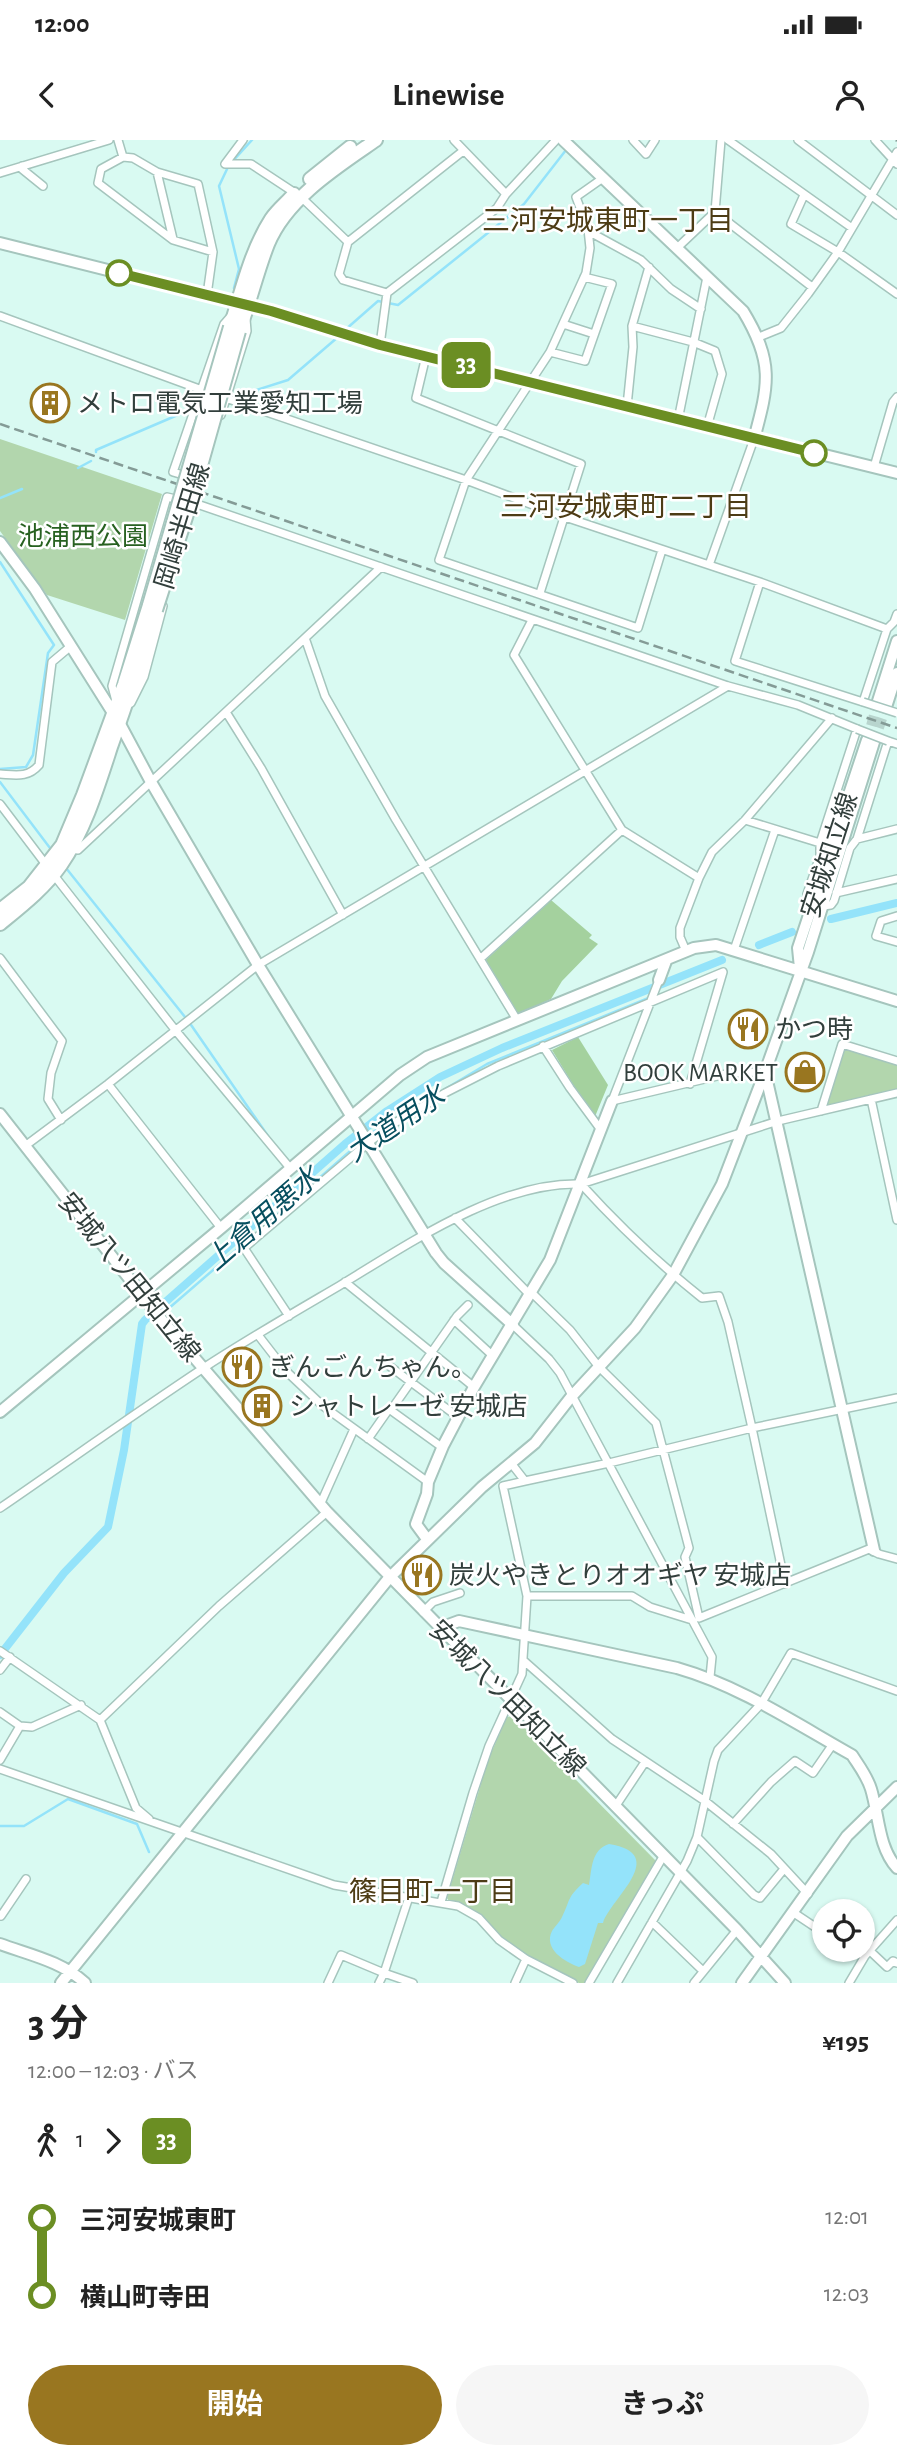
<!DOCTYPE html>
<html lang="ja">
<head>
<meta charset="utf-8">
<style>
	body { margin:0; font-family:"Alegreya Sans","Noto Sans JP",sans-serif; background:#f6f6f6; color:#222; height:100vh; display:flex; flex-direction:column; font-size:26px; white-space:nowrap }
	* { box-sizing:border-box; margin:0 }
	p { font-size:23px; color:#767676 }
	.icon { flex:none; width:38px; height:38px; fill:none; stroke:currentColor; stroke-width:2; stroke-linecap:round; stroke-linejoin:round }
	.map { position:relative; height:1843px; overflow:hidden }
	.side { display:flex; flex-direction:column; background:#fff; flex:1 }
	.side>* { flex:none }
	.badge { padding:0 14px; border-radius:10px; font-size:24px; line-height:46px }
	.tools { position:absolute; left:812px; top:1759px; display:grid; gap:14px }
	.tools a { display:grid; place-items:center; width:63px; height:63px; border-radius:50%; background:#fff; box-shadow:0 2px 5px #0004; font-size:35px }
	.map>.badge { position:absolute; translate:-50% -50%; box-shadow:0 0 0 4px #fff }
	.legs { display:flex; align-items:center; gap:10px; height:77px; padding:0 28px; font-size:23px }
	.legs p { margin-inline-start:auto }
	.overview { display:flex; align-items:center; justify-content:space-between; height:119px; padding:0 28px }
	h1 { font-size:38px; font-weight:700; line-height:52px }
	.button { display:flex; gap:14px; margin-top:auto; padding:14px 28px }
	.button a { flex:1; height:80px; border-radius:42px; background:#997620; color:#fff; font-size:28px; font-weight:700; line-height:80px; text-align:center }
	.button a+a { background:#f6f6f6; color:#222 }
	ul { padding:0 28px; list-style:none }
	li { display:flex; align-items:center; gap:24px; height:77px; font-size:26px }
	li i { display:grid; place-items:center; width:10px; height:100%; margin:0 9px; background:currentColor }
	li i::after { content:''; width:18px; height:18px; margin:-9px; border:5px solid; border-radius:50%; background:#fff }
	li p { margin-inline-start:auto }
	li:first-child i { background:linear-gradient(#0000 50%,currentColor 0) }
	li:last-child i { background:linear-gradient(currentColor 50%,#0000 0) }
	.status { display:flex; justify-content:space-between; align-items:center; height:49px; padding:0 35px; background:#fff; direction:ltr }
	.status svg { height:19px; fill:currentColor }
	header { display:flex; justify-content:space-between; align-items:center; height:91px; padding:0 28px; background:#fff; font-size:32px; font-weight:700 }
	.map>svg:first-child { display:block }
	.green { fill:#b2d6ad }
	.forest { fill:#a4d19e }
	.water { fill:#94e3fa }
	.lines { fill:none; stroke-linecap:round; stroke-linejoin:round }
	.stream { stroke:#94e3fa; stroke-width:2.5 }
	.canal { stroke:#94e3fa; stroke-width:8 }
	.secondary-tunnel { stroke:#b8d5ce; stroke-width:10; stroke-dasharray:10 5; stroke-linecap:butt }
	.street-casing { stroke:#a5c5bd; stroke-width:10 }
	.secondary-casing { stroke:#a5c5bd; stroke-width:14 }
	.primary-casing { stroke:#a5c5bd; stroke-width:16 }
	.street { stroke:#fff; stroke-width:7 }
	.secondary { stroke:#fff; stroke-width:10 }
	.primary { stroke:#fff; stroke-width:12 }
	.rail { stroke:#849b96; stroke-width:2.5; stroke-dasharray:10 5; stroke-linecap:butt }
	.street-bridge-casing { stroke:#a5c5bd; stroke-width:10; stroke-linecap:butt }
	.primary-bridge-casing { stroke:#a5c5bd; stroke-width:16; stroke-linecap:butt }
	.street-bridge { stroke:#fff; stroke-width:7 }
	.primary-bridge { stroke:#fff; stroke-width:12 }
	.line-1-casing { stroke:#fff; stroke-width:16 }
	.line-1 { stroke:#6b8e23; stroke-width:10 }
	.stop-1-dot { fill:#fff; stroke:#6b8e23; stroke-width:3.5 }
	.labels { text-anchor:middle; stroke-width:5; stroke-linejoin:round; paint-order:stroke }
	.poi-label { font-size:26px; fill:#323f3c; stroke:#fff; text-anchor:start }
	.street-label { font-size:26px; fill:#323f3c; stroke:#fff }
	.park-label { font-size:26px; fill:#276120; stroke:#fff }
	.neighbourhood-label { font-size:28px; fill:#4d3c15; stroke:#fff }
	.water-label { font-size:28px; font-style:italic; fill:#074f5f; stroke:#fff }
</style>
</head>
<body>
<div class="status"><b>12:00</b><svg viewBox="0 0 49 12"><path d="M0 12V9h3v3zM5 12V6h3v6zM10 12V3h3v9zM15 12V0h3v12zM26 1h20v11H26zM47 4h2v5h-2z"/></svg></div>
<header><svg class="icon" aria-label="back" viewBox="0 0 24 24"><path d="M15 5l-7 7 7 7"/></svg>Linewise<svg class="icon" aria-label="person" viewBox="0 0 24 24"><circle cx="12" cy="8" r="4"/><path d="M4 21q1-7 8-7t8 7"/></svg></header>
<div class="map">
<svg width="897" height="1843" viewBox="0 0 897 1843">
	<rect width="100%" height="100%" fill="#d9faf2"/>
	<path class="green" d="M0,299L162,354L125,480L47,455L0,391Z
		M847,908L897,924V951L827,967L825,964L842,910Z
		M513,1576L655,1720L656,1723L587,1843H579C561,1834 542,1826 525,1815C497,1798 483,1771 449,1761L447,1758L488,1620L507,1577Z"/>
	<path class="forest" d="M551,760L592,795L589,798L598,804L562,841L551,859L518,874L486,820Z
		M578,897L608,945L594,979L552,910Z"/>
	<path class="water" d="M609,1704C671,1714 610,1759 603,1783H598L585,1824L579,1827C565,1822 543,1809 552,1791C555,1786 560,1782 562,1777C571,1759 566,1759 583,1743L589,1745C592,1728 591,1710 609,1704Z"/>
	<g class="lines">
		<path class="stream" d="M232,22L252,0
			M228,27L219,46L239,129L234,148
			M345,190L378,161L398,165L524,64L566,10
			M231,258L288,240L338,197
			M96,312V310L194,268
			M78,328L91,321
			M0,358L22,349
			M0,422L54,505L48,513L33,615L26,627L0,629
			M0,642L53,712
			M66,728L189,882L268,996
			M368,995L487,924L651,857
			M247,1101L364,999
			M168,1169L242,1105
			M0,1686H24L68,1659L137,1684L149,1712"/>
		<path class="canal" d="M831,779L897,763
			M759,805L792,792
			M0,1515L64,1433L108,1387L124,1310L142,1184L145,1180L345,1004L387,971L440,937L502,908L722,820"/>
		<path class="secondary-tunnel" d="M867,600L878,561
			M874,602L887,564"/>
		<defs>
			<path id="street" d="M118,0L123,17
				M243,0L225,24H251L295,53
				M454,0L506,54
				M633,0L646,14L655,0
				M728,0L852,88
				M798,0L897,75
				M875,0L897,24
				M22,26V29L43,46
				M157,32L173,99
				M0,33L109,0
				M603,38L576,57L588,89L590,108L586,133L550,212L466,340L439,420L638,488L662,410
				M804,55L791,84L838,112L897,154
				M302,58L348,102
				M715,72L812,147
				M588,91L641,120L671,149L701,169
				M677,108L715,72L721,0
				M387,153L343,140L339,134L348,102L463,11
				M207,155L213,112L198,44L157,32L133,18L123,17L101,29L98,43L173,100L213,112
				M0,176L202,250L466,340L565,377L760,442L887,489
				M563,184L594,194
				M632,186L693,202L715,211L722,234L707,287
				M759,197L781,188L808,154L838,112L897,12
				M380,205L387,153L497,68L506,54L556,0
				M550,212L585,221L612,144L584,137
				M426,216L416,258L581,324L540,453
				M627,266L633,207L632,186L649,127
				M221,275L247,191L246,179
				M678,280L707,137
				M874,327L893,262L897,257
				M190,337L173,332L224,184L231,176
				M194,363L728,546L798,565L857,589L820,703V716L807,754L812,764
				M709,425L754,299
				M760,442L735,521L863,562L887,489L894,482L897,474
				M532,480L514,515L622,690L699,738
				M305,498L325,556L396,680L517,880
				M116,561L112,546L167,357L180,360
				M131,563L144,537L163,466
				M226,572L261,628L343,775
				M0,634C16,635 28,638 39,625L52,522L71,506
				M0,664L47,726
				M745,680L820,703
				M857,699L897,689
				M70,709L78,710L381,427
				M53,734L176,891L290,1028
				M836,753L897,739
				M823,766L831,765L834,761L850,708L857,699L888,601L897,604
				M897,776L881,781L876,796L897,802
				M734,810L775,690
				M686,811L680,797V788L699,738L712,712L745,680L832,578
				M0,818L62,901L51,933L48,959L61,980
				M480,819L622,690
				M543,906L570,948L601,990
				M108,944L221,1088
				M871,959L897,1080
				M612,961L730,933L765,932
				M612,961L659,840
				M821,971L842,904L897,921
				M25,1006L108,944L258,825L728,546
				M581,1044C619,1086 658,1123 702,1158L719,1156L728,1182L752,1288L785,1444
				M455,1078L530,1155
				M345,1142L474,1247
				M532,1153L570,1190L599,1227L656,1283L689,1408L685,1417L699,1478L869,1409L879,1414L897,1419
				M289,1176L244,1108L368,1003L393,984L445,953L498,926L723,832L690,944
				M454,1180L493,1216
				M513,1185L549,1219L560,1233L712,1517L710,1537
				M258,1195L286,1231L323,1266L428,1342
				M388,1225L458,1277
				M391,1270L457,1176L468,1165
				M368,1299L389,1269L443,1308
				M511,1323L525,1341L609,1323L752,1288L897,1258
				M320,1365L354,1289
				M0,1368C67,1322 134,1274 202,1229C246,1200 293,1173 339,1146C407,1105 499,1041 581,1044L778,981L897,953
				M527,1456H632L650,1467L692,1480
				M423,1472L433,1462L460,1453
				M0,1511L100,1580L136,1668L149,1679
				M523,1520L612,1599L705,1661L771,1714L808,1754
				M0,1530L10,1517
				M0,1572L20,1586
				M100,1580L219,1466L327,1372
				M0,1620L20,1586L32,1587L81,1565
				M0,1629L334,1745L458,1766L479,1778L499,1800L526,1819L573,1843
				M615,1667L645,1622
				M733,1684L771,1642L795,1621L813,1633L833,1604
				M697,1697L754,1755L760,1758L784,1729
				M441,1762L473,1653L489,1606L522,1534L527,1456L503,1346L525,1341
				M794,1773L824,1793
				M1,1776L26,1739
				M652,1782L703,1831
				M854,1810L865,1816
				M869,1810L887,1827L893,1821L897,1823
				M328,1843L341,1815L384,1833L409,1757
				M379,1843L384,1833L413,1843
				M515,1843L526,1819
				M589,1843L664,1715
				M617,1843L687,1721L697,1697L714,1621L718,1610L761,1564L791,1513L897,1551
				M694,1843L737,1790
				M849,1843L865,1816L897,1780"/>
			<path id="secondary" d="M563,0L743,171C774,222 769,244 754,299
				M0,103L271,171L380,205L897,333
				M0,402L35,449L120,584L151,642L258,825L436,1113L444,1123L513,1185
				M878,561L897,501
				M887,564L897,533
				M800,828L798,808L867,600
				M659,840L666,821
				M765,932L874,1410
				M0,974L161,1179L327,1372L737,1790L785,1843
				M0,1272L221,1088L400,935L427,917L694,808L716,805L897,861
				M427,1399L416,1384L427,1354L428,1342L443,1306L474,1247L550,1120L612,961
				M440,1488L459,1481L677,1528C740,1546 795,1583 852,1615C859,1626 867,1636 871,1649C879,1675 878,1707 897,1728
				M0,1804C30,1815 61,1821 85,1843
				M61,1843L389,1438L482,1347L535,1303L571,1257L635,1188L673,1135L722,1044L765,932L808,812L874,602
				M742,1843L847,1696L897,1647"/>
			<path id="primary" d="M310,39L350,7
				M230,187C242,150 250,112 271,79C277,70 287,62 294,54
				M239,191C250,163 257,132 268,104C287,58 337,27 376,0
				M0,770L29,747L62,705L83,655L124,544L149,465
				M0,784C22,766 45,748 61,725C85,690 98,647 111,607C127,561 143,516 156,470"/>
		</defs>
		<use href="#street" class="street-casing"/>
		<use href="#secondary" class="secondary-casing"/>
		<use href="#primary" class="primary-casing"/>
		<use href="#street" class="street"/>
		<use href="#secondary" class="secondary"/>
		<use href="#primary" class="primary"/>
		<path class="rail" d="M896,0L897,1
			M0,284L897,588"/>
		<defs>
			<path id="street-bridge" d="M863,562L897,573
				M857,589L888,601"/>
			<path id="primary-bridge" d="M149,465L230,187
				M156,470L189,368L239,191"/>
		</defs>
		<use href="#street-bridge" class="street-bridge-casing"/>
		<use href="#primary-bridge" class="primary-bridge-casing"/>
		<use href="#street-bridge" class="street-bridge"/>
		<use href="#primary-bridge" class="primary-bridge"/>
	</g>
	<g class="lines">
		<defs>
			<path id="line-1" d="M119,133L271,171L380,205L814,313"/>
		</defs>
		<use href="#line-1" class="line-1-casing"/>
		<use href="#line-1" class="line-1"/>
	</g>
	<defs>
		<symbol id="building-ring" viewBox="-11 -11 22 22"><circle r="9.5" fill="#fff" stroke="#997620" stroke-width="1.5"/><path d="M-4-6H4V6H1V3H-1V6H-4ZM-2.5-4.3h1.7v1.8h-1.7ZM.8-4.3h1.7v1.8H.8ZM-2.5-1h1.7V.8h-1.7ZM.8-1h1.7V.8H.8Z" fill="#997620"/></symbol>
		<symbol id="restaurant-ring" viewBox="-11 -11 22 22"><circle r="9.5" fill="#fff" stroke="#997620" stroke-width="1.5"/><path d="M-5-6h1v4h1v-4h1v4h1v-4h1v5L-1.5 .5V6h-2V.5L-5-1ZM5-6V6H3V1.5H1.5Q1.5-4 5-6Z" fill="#997620"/></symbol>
		<symbol id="shop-ring" viewBox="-11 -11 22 22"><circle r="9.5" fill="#fff" stroke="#997620" stroke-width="1.5"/><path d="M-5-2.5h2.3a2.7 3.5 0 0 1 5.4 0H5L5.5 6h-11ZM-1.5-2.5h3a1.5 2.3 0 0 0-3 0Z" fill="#997620"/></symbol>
	</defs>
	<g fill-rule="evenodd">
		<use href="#building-ring" x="28" y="241" width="44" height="44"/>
		<use href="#restaurant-ring" x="726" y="867" width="44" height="44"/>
		<use href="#shop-ring" x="783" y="910" width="44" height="44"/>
		<use href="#restaurant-ring" x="220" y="1205" width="44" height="44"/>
		<use href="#building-ring" x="240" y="1244" width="44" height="44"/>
		<use href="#restaurant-ring" x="400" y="1413" width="44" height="44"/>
	</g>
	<g class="stop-1-dot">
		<circle cx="119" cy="133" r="12"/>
		<circle cx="814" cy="313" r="12"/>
	</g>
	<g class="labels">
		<g class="poi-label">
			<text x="77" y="272">メトロ電気工業愛知工場</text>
			<text x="775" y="898">かつ時</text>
			<text x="778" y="941" text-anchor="end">BOOK MARKET</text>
			<text x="269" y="1236">ぎんごんちゃん。</text>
			<text x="289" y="1275">シャトレーゼ 安城店</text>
			<text x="449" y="1444">炭火やきとりオオギヤ 安城店</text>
		</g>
		<g class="street-label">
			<text transform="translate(182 386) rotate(-73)" y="9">岡崎半田線</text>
			<text transform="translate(829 715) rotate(-72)" y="9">安城知立線</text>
			<text transform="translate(130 1137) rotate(51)" y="9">安城八ツ田知立線</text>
			<text transform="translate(508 1558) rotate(45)" y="9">安城八ツ田知立線</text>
		</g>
		<g class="park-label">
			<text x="83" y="405">池浦西公園</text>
		</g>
		<g class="neighbourhood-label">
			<text x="608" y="90">三河安城東町一丁目</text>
			<text x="626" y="376">三河安城東町二丁目</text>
			<text x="433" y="1761">篠目町一丁目</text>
		</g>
		<g class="water-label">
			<text transform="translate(395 983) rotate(-34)" y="10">大道用水</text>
			<text transform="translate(262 1078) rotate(-41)" y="10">上倉用悪水</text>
		</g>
	</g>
</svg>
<div class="tools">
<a><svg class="icon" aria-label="locate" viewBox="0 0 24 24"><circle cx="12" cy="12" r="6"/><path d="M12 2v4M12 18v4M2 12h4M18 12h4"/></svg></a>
</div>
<b class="badge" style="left:466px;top:225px;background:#6b8e23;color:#fff">33</b>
</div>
<section class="side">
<div class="overview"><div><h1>3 分</h1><p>12:00 – 12:03 · バス</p></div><b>¥195</b></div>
<div class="legs"><svg class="icon" aria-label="walk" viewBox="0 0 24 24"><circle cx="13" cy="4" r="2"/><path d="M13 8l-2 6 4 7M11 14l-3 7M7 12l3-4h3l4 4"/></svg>1<svg class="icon" aria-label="forward" viewBox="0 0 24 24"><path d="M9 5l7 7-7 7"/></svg><b class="badge" style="background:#6b8e23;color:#fff">33</b></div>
<ul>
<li><i style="color:#6b8e23"></i><b>三河安城東町</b><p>12:01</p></li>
<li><i style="color:#6b8e23"></i><b>横山町寺田</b><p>12:03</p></li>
</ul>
<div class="button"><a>開始</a><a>きっぷ</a></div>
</section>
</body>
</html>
